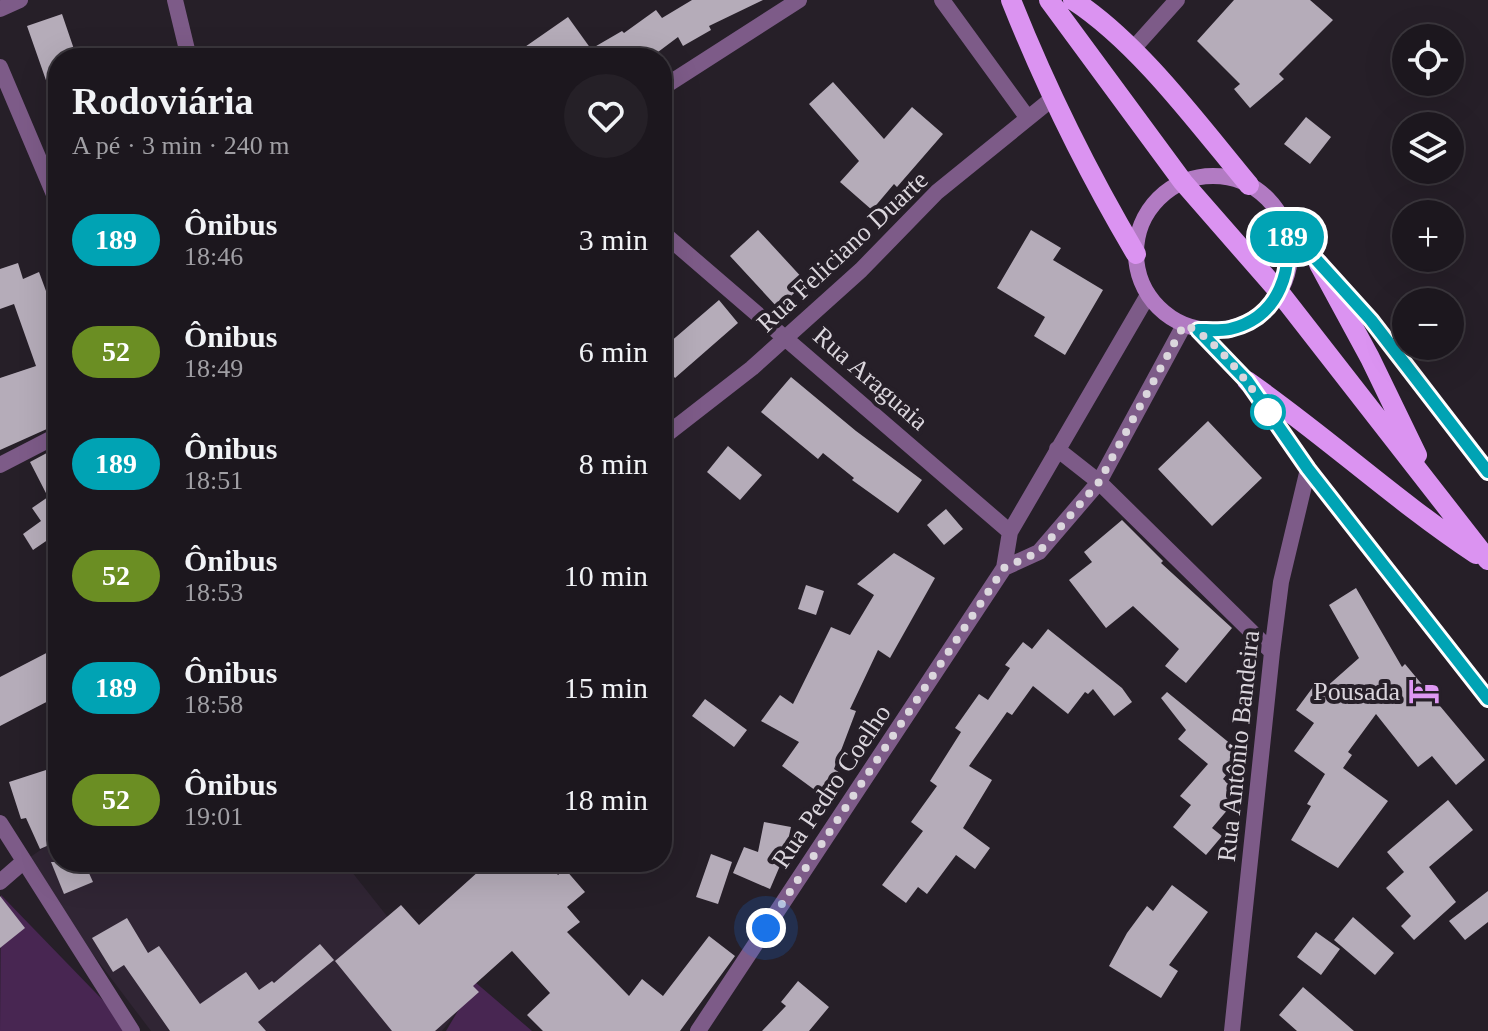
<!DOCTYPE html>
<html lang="pt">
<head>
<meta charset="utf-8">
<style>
	body { margin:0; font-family:Georgia,serif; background:#252027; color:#f1f3f6; height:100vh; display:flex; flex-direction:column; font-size:30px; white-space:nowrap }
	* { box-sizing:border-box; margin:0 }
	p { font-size:26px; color:#a09fa4 }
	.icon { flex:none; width:44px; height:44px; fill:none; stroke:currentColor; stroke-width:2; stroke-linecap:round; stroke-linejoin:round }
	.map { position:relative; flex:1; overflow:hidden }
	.panel { position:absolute; left:48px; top:48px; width:624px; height:824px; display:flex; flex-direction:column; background:#1c171e; border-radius:32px; box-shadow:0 8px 32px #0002,0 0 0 2px #3a363c }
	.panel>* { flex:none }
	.badge { padding:0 16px; border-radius:26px; font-size:28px; line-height:52px }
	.tools { position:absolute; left:1392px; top:24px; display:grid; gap:16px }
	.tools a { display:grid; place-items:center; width:72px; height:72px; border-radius:50%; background:#1c171e; box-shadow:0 8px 32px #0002,0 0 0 2px #3a363c; font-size:40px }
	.you { position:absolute; width:40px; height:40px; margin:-20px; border:6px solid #fff; border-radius:50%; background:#1a73e8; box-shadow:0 0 0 12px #1a73e833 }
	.map>.badge { position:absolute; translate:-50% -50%; box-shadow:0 0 0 4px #fff }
	.round { display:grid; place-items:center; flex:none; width:84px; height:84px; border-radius:42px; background:#252027 }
	.head { display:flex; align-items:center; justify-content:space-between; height:136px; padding:0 24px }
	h1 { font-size:38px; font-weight:800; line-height:60px }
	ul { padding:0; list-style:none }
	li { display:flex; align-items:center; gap:24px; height:112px; padding:0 24px }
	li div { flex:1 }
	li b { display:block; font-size:30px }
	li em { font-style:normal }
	li .badge { min-width:88px; font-weight:700; text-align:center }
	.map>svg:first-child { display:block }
	.built { fill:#302534 }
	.green { fill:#482652 }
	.building { fill:#b5acb9 }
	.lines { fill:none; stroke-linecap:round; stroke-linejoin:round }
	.minor { stroke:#7d5b88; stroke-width:16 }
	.secondary { stroke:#b27bc3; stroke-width:16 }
	.primary { stroke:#db93f1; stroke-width:20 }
	.line-casing { stroke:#fff; stroke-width:18 }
	.line { stroke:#00a3b4; stroke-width:12 }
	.walk { stroke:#dbd6dd; stroke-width:8; stroke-dasharray:0 14.4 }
	.stop-dot { fill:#fff; stroke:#00a3b4; stroke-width:4 }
	.labels { text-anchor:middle; stroke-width:8; stroke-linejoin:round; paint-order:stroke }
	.street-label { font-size:26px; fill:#dbd6dd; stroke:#261f28 }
	.poi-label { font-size:26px; fill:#dbd6dd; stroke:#261f28; text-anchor:end }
</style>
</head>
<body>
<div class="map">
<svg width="1488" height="1031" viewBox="0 0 1488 1031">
	<rect width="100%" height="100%" fill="#261f28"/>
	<path class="built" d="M58,838V862H344L460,1008L442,1031H151L23,862Z"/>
	<path class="green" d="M1,895L125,1023L132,1031H0Z
		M475,982L532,1031H446Z"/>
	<path class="building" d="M692,0H763L709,26L711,30L683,46L678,37L650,58H509L568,17L591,49L622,31L624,33L656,10L662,18Z
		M1234,0H1310L1333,20L1279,74L1284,79L1250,108L1234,89L1240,84L1197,41Z
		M62,14L77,58H58V106H55L27,26Z
		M833,82L884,139L912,107L943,134L897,187L894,184L872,210L840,182L859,161L809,104Z
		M1306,117L1331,137L1310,164L1284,144Z
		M758,230L806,282L778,308L730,256Z
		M1031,230L1061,248L1053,260L1103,290L1065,355L1034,336L1045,317L997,288Z
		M18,263L23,279L39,272L46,291L58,286V424L0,450V378L36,366L14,304L0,309V269Z
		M719,300L738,323L675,378L662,363V349Z
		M791,377L856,431L922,480L898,513L852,480L854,478L823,453L818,459L761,412Z
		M1208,421L1262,478L1212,526L1158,469Z
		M728,446L762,475L740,500L707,472Z
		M58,447V546L52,537L33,550L23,534L41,521L32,508L48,497L30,462Z
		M946,509L963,529L944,545L927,525Z
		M1122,520L1163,561L1161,563L1232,628L1186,683L1165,666L1179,649L1133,606L1106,628L1069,580L1092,562L1084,552Z
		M894,553L935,578L890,658L878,650L850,709L856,711L834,769L840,773L823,796L782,766L799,742L761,721L780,695L793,704L831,627L850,635L874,595L857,584Z
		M806,585L824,591L816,615L798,609Z
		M1356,588L1402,667L1405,664L1485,760L1456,785L1432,756L1418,767L1376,714L1348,752L1352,755L1343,768L1388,801L1338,868L1291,840L1311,806L1307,804L1325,774L1294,751L1314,723L1296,710L1316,683L1324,689L1359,658L1329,605Z
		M1048,629L1122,688L1132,702L1114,716L1093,689L1088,694L1085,692L1068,714L1033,686L1012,715L1007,712L969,766L992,780L963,828L990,848L975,869L956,855L927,894L918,887L906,903L882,885L923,831L911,822L937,786L930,781L961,732L955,728L979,694L988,700L1010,668L1005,665L1023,642L1032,649Z
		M58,647V696L0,726V677Z
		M1167,692L1243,754L1223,779L1241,794L1212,828L1222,836L1206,855L1173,827L1191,805L1180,796L1208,764L1178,739L1186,730L1161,698Z
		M705,699L747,730L734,747L692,716Z
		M46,770L58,806V841L40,849L26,818L21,819L9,782Z
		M1448,800L1473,830L1429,867L1456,902L1414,940L1401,926L1411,916L1386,888L1404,872L1387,852Z
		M764,822L791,827L785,854L770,889L733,873L744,847L758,852Z
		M711,854L732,862L718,904L696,897Z
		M51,862H84L93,882L64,894Z
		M489,862H547L558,875L565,869L585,892L567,907L580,922L567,932L629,996L642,979L663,996L709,936L735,956L680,1031H543L527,1015L550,993L512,951L473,986L479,992L435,1031H392L335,961L401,905L419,925Z
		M1172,885L1208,912L1169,965L1178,971L1161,998L1109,966L1127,933L1147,906L1153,911Z
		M1488,891V922L1465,940L1449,921Z
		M0,896L25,928L0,948Z
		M1353,917L1394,953L1375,975L1334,940Z
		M127,918L148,953L159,946L200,1004L246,972L259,990L272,981L274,983L320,944L334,960L258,1022L266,1031H170L124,965L113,972L92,938Z
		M1316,932L1340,949L1321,975L1297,957Z
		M798,981L829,1007L809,1031H762L786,1006L781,1002Z
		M1303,987L1354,1031H1297L1279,1015Z"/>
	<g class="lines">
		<path class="minor" d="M175,0L189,58
			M942,0L1027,117
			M0,9L20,0
			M1132,50L1177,0
			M0,67L58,204
			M662,88L799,0
			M662,232L1010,532
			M662,438L752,368L861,270L937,192L1053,98
			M1057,449L1099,482L1272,652
			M0,465L58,435
			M1004,568L1039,552L1099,482L1184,325
			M0,823L132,1031
			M0,882L23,862
			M698,1031L1004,568L1010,532L1148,295
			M1232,1031L1272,652L1281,582L1308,469"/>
		<path class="secondary" d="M1136 253a77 77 0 1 1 154 0a77 77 0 1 1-154 0Z
			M1286,226L1371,320L1488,472
			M1198,330L1247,381L1308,469L1488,699"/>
		<path class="primary" d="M1011,0C1046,88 1088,173 1136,254
			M1049,0L1183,182L1280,293L1488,560
			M1073,0C1139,43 1199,125 1249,185
			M1319,264L1370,358L1417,455
			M1247,381C1326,436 1396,501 1476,554"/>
	</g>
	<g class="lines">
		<defs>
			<path id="line" d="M1488,472L1371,320L1284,224C1295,268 1280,317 1230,329C1221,331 1208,330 1198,330L1247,381L1308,469L1488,699"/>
		</defs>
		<use href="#line" class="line-casing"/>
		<use href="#line" class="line"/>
		<path class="walk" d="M766,928L1004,568L1039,552L1099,482L1184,325C1215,335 1254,391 1273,418L1268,412"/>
	</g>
	<defs>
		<symbol id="hotel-bare" viewBox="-9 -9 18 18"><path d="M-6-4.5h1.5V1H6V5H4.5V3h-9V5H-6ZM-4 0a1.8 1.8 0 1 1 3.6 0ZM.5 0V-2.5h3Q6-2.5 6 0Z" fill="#de98f3" stroke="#261f28" stroke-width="2.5" paint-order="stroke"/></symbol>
	</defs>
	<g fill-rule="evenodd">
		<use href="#hotel-bare" x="1402" y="669" width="44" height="44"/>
	</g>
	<circle class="stop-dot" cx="1268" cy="412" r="16"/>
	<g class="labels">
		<g class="street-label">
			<text transform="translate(842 251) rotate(-43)" y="9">Rua Feliciano Duarte</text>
			<text transform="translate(871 378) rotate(41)" y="9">Rua Araguaia</text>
			<text transform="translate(1238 746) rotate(-84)" y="9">Rua Antônio Bandeira</text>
			<text transform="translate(831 786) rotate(-56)" y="9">Rua Pedro Coelho</text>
		</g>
		<g class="poi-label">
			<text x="1400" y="700">Pousada</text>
		</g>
	</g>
</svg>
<div class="tools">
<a><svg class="icon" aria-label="locate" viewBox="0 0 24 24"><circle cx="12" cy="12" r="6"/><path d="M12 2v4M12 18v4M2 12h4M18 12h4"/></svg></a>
<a><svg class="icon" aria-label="layers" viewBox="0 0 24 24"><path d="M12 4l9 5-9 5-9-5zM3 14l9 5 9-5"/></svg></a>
<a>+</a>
<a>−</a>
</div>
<div class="you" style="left:766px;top:928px"></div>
<b class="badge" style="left:1287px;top:237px;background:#00a3b4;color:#fff">189</b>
<section class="panel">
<div class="head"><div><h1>Rodoviária</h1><p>A pé · 3 min · 240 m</p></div><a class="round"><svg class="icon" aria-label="heart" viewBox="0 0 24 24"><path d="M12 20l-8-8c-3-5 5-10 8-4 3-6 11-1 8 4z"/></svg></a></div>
<ul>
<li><span class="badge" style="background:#00a3b4;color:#fff">189</span><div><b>Ônibus</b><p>18:46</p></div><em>3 min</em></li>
<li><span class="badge" style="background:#6b8e23;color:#fff">52</span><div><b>Ônibus</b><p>18:49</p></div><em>6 min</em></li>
<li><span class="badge" style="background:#00a3b4;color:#fff">189</span><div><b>Ônibus</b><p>18:51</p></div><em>8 min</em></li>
<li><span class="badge" style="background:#6b8e23;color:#fff">52</span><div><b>Ônibus</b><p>18:53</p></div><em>10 min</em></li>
<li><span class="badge" style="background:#00a3b4;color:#fff">189</span><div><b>Ônibus</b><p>18:58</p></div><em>15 min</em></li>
<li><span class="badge" style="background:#6b8e23;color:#fff">52</span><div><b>Ônibus</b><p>19:01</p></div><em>18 min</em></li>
</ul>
</section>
</div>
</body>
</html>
